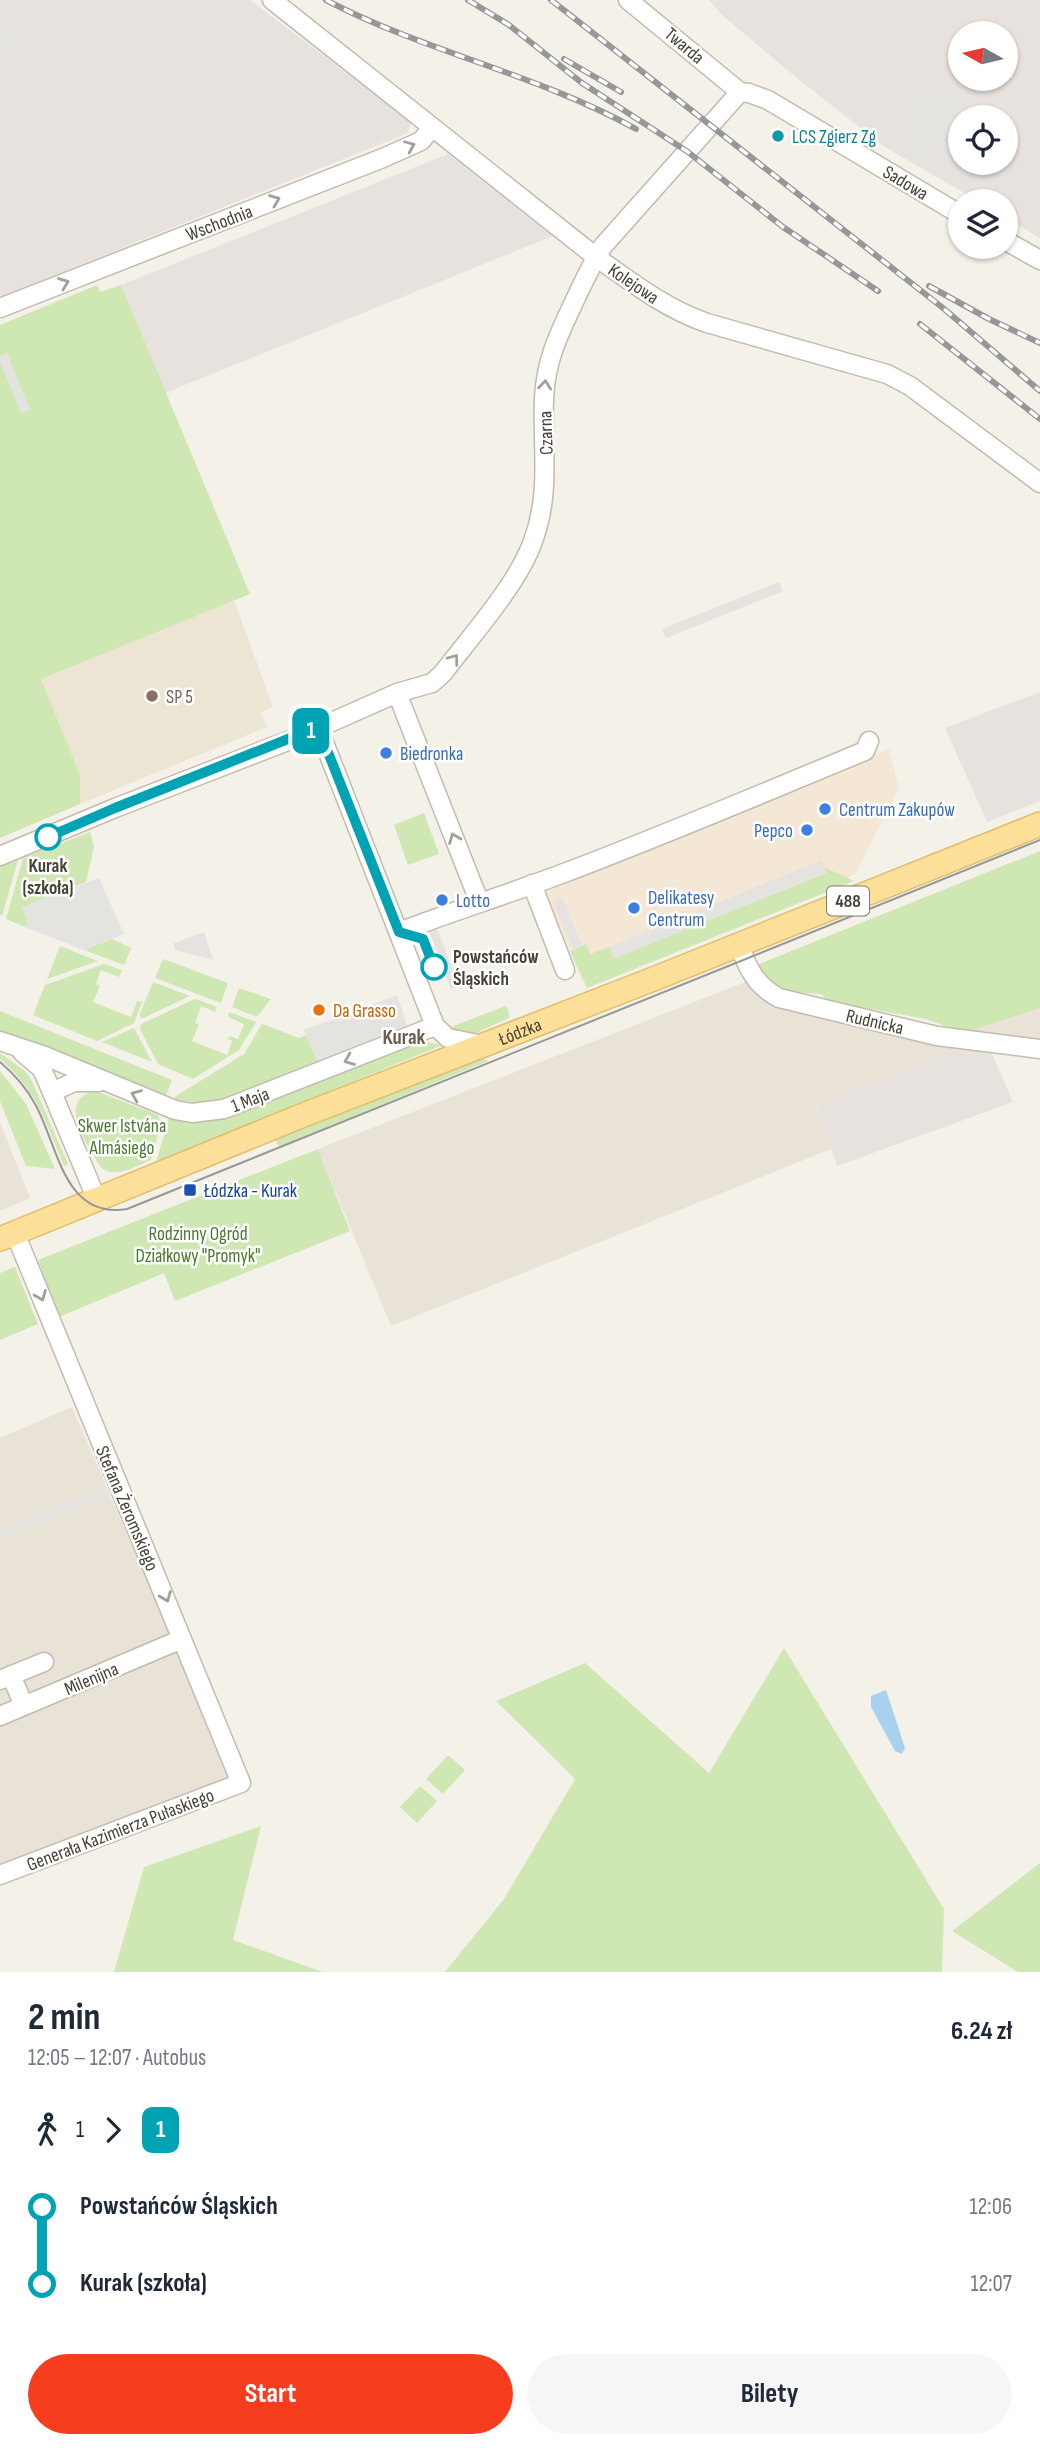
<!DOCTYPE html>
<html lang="pl">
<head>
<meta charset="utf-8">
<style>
	body { margin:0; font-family:"Sofia Sans Condensed",sans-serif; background:#f6f6f7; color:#1f2937; height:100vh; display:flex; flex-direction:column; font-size:26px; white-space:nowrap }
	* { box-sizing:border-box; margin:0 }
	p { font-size:23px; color:#747a83 }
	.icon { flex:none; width:38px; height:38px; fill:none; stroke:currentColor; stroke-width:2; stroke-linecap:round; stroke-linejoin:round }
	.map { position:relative; height:1972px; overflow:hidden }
	.side { display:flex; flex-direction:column; background:#fff; flex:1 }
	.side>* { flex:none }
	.badge { padding:0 14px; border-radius:10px; font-size:24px; line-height:46px }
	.needle { width:46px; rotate:278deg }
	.tools { position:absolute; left:948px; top:21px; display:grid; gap:14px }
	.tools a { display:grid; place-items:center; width:70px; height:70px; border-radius:50%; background:#fff; box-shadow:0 2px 5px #0004; font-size:35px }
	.map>.badge { position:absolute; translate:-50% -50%; box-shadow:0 0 0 4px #fff }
	.legs { display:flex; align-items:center; gap:10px; height:77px; padding:0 28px; font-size:23px }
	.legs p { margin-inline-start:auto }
	.summary { display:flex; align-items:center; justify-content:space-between; height:119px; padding:0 28px }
	h1 { font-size:38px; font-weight:700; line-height:52px }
	.action { display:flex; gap:14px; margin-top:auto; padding:14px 28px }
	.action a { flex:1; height:80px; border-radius:42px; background:#f63e1e; color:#fff; font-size:28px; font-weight:700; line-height:80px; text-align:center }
	.action a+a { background:#f6f6f7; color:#1f2937 }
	ul { padding:0 28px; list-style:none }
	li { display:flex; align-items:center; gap:24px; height:77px; font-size:26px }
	li i { display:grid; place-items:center; width:10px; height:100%; margin:0 9px; background:currentColor }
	li i::after { content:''; width:18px; height:18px; margin:-9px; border:5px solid; border-radius:50%; background:#fff }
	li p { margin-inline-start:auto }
	li:first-child i { background:linear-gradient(#0000 50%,currentColor 0) }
	li:last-child i { background:linear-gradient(currentColor 50%,#0000 0) }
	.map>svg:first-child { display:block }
	.residential { fill:#e8e2d7 }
	.commercial { fill:#f5e7d5 }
	.industrial { fill:#e7e2dd; fill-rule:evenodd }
	.education { fill:#ede5d3 }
	.green { fill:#cfe7b2 }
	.parking { fill:#e5e3e0 }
	.water { fill:#a7d1ef }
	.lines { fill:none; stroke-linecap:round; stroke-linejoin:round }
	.minor-casing { stroke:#c2bbae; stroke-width:21 }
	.major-casing { stroke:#e2bd69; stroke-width:26 }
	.minor { stroke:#fff; stroke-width:18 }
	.major { stroke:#fce09a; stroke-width:23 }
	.tram { stroke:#979797; stroke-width:2 }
	.rail-casing { stroke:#979797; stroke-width:6 }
	.rail { stroke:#fff; stroke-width:3.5; stroke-dasharray:10; stroke-linecap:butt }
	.oneway { stroke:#a3a09b }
	.line-1-casing { stroke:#fff; stroke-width:16 }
	.line-1 { stroke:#00a3b4; stroke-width:10 }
	.culture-dot { fill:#0f9aa8; stroke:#fff; stroke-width:2.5 }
	.education-dot { fill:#8d6e63; stroke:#fff; stroke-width:2.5 }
	.shop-dot { fill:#3f7fe0; stroke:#fff; stroke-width:2.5 }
	.stop-1-dot { fill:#fff; stroke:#00a3b4; stroke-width:3.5 }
	.food-dot { fill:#e8710a; stroke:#fff; stroke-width:2.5 }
	.transit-dot { fill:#1a4fb4; stroke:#fff; stroke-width:2.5 }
	.labels { text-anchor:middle; stroke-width:5; stroke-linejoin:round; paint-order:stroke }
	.shield { fill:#fff; stroke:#7e7a73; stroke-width:2 }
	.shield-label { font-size:18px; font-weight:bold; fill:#474137 }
	.street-label { font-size:19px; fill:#474137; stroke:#fff }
	.culture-label { font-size:19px; fill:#0d838f; stroke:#fff; text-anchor:start }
	.education-label { font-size:19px; fill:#785e54; stroke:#fff; text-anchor:start }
	.shop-label { font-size:19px; fill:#366cbe; stroke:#fff; text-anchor:start }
	.stop-label { font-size:19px; font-weight:bold; fill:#474137; stroke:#fff }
	.food-label { font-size:19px; fill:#c56008; stroke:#fff; text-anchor:start }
	.park-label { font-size:19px; fill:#48792b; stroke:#fff }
	.transit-label { font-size:19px; fill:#164399; stroke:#fff; text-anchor:start }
	.neighbourhood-label { font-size:21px; font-weight:bold; fill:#6a5f4f; stroke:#fff }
</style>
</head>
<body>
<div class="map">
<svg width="1040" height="1972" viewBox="0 0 1040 1972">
	<rect width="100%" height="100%" fill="#f4f1e9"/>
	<path class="residential" d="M748,981L952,1043L959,1050L816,1105L831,1149L391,1326L318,1149Z
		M1040,1008V1041L964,1033Z
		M0,1122L30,1198L0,1211Z
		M72,1407L232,1777L0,1866V1438Z"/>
	<path class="commercial" d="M889,749L899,788L855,875L583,982L545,892Z"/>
	<path class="industrial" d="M0,0H250L411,122L408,133L0,297Z
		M709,0H1040V238L1006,218V201H978L885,147L803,83L723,16ZM961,33H1006V79H961ZM961,117H1006V163H961Z
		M448,154L553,236L165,393L121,285Z
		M1040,692V801L987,822L945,728Z
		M964,1047L990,1049L1013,1102L837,1166L816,1105Z"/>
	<path class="education" d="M234,600L273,707L261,712L267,727L80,804V775L41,679Z"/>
	<path class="green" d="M97,285L100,292L121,285L250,594L41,679L80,775V804L0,838V325Z
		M424,813L439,854L408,865L394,825Z
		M90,832L94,847L86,882L23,907L27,921L25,927L6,919L23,858Z
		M1040,833V838L751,954V952Z
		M1040,851V1008L964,1033L926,1019L826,1001L822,994L801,993L799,999L781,996L754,966Z
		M18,860L2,916L0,914V867Z
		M824,867L854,881L587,988L570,951L586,944L590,954L609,947L614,958L826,873Z
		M112,939L131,948L124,965L84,950Z
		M60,946L98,961L47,979Z
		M163,959L228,983L221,1003L155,978Z
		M104,964L122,970L119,977L101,970L96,984L100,986L93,1002L131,1017L137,1001L142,1002L134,1023L97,1041L33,1015L45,985Z
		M153,982L190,996L141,1019L140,1014Z
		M239,988L271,999L257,1017L232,1007Z
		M195,999L217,1007L215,1012L201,1006L195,1023L199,1024L192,1041L227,1055L232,1041L228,1039L230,1036L238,1039L244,1024L228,1017L229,1012L256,1022L239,1050L193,1079L158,1064L140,1029L141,1024Z
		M505,1006L508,1009L509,1018L474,1034L462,1036L446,1029Z
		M0,1011L172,1080L165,1098L0,1031Z
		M262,1024L299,1038L306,1035L319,1064C276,1080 219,1112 174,1099L176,1096L244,1054Z
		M134,1028L152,1062L102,1042Z
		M420,1041L443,1045L156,1162L169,1118L199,1120L404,1044Z
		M0,1053L24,1070L31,1079L68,1164L64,1166C47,1124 36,1089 0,1059Z
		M482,1058L488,1061L279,1147L275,1139Z
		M0,1071L26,1104L55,1169L26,1166L0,1101Z
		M96,1091L158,1115L161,1123L151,1160C136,1166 114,1180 101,1167C88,1147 54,1098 96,1091Z
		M318,1149L350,1231L175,1301L164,1273L59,1317L38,1260Z
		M15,1267L38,1324L0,1340V1273Z
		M784,1648L944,1909L942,1972H445L504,1899L575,1779L496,1701L585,1663L709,1773Z
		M448,1755L465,1770L443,1794L426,1779Z
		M420,1786L437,1801L417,1823L400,1807Z
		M261,1826L233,1940L323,1972H114L144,1867Z
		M1040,1863V1972H1018L952,1931Z"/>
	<path class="parking" d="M3,3L24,44L0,55V5Z
		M952,79L968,117H961V148L920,165L894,103Z
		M7,353L30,410L21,413L0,361V356Z
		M779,582L783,591L666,638L662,629Z
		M822,860L826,872L614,959L609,947Z
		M99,878L124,934L84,950L25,927L27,921L22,907Z
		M562,897L582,946L573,950L553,901Z
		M436,926L459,986L451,989L428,929Z
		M204,932L213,960L175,950L174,943Z
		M397,995L407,1025L318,1062L304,1030Z
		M97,1489L101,1498L0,1540V1531Z"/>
	<path class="water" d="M886,1690L905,1748L902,1754L895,1751L871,1707V1696Z"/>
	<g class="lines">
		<defs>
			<path id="minor" d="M272,0L596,257C631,282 666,309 707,323L887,374L910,386L1040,483
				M628,0L740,92
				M740,92L749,93L768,100L961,215
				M1006,241L1040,260
				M0,308L383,158L421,141L432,128
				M397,693L479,901
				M318,727L435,1026L448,1038L483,1045
				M0,856L115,808L298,737L397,693L432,683L443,673C471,636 518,584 533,541C551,493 542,448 544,398C546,360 558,336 574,302C584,281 591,265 603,246L740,92
				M532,884L565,970
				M399,932C453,911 509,894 564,873C665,835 765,792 865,751L869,741
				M739,945C748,969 756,986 779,998L937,1036L1040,1049
				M0,1041L45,1056L175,1110L192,1113L224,1109L435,1026
				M22,1052L41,1068L46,1078L97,1200
				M52,1092L74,1082H99
				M11,1675L24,1706
				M0,1680L44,1662
				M0,1716L182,1639
				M0,1875L241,1783L15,1233"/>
			<g id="major">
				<path id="s1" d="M0,1239L301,1116L656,978L1040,824"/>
			</g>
		</defs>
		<use href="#minor" class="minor-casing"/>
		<use href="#major" class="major-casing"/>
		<use href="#minor" class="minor"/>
		<use href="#major" class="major"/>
		<path class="tram" d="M0,1062C14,1074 26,1087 35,1104C58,1144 63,1220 127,1209L1040,840"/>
		<defs>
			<path id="rail" d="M326,0C425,52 537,74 636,129
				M468,0L509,25L582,83L688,152L783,227L878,291
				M551,0L943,308L1040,391
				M564,59L621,92
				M929,286L989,319L1040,343
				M920,324L1040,419"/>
		</defs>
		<use href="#rail" class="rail-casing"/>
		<use href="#rail" class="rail"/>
	</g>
	<defs><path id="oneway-chevron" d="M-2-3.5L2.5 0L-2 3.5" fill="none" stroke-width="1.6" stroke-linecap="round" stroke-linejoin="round" transform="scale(1.75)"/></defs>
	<g class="oneway">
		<use href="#oneway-chevron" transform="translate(410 146) rotate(-23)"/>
		<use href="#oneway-chevron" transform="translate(275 200) rotate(-21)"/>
		<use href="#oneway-chevron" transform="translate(64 283) rotate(-21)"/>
		<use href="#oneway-chevron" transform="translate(545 385) rotate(-84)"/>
		<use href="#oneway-chevron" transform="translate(454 659) rotate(-53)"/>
		<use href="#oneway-chevron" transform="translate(454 838) rotate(-112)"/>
		<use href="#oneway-chevron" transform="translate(349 1060) rotate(158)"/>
		<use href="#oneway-chevron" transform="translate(136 1095) rotate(-158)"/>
		<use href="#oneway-chevron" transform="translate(41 1296) rotate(68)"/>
		<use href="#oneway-chevron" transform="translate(166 1597) rotate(68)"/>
	</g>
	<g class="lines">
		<defs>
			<path id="line-1" d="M48,837L115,808L318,727L399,932L423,939L434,967"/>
		</defs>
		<use href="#line-1" class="line-1-casing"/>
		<use href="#line-1" class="line-1"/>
	</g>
	<circle class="culture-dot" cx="778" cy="136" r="7"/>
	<circle class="education-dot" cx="152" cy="696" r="7"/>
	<g class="shop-dot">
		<circle cx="386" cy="753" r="7"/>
		<circle cx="825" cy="809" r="7"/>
		<circle cx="807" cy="830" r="7"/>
		<circle cx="442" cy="900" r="7"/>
		<circle cx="634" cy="908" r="7"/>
	</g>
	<g class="stop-1-dot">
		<circle cx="48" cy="837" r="12"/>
		<circle cx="434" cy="967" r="12"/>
	</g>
	<circle class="food-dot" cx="319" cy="1010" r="7"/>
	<rect class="transit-dot" x="183" y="1183" width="14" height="14" rx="3.5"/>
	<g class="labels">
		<rect class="shield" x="827" y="886.5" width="42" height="29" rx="5"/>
		<g class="shield-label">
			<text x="848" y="907">488</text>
		</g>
		<g class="street-label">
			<text transform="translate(685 45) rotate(40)" y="7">Twarda</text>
			<text transform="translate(906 182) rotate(31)" y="7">Sadowa</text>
			<text transform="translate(219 222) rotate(-21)" y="7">Wschodnia</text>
			<text transform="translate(634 283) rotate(34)" y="7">Kolejowa</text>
			<text transform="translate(545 433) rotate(-92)" y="7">Czarna</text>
			<text transform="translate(875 1021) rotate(13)" y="7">Rudnicka</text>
			<text dy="7" stroke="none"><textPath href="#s1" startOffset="560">Łódzka</textPath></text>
			<text transform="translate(250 1099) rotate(-21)" y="7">1 Maja</text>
			<text transform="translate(128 1508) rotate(67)" y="7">Stefana Żeromskiego</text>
			<text transform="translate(91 1678) rotate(-23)" y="7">Milenijna</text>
			<text transform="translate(120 1829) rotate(-21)" y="7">Generała Kazimierza Pułaskiego</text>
		</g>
		<g class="culture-label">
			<text x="792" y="143">LCS Zgierz Zg</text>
		</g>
		<g class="education-label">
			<text x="166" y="703">SP 5</text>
		</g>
		<g class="shop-label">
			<text x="400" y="760">Biedronka</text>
			<text x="839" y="816">Centrum Zakupów</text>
			<text x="793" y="837" text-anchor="end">Pepco</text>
			<text x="648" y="904">Delikatesy<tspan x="648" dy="22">Centrum</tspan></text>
			<text x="456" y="907">Lotto</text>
		</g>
		<g class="stop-label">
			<text x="48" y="872">Kurak<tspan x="48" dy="22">(szkoła)</tspan></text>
			<text x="453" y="963" text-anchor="start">Powstańców<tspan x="453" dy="22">Śląskich</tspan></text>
		</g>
		<g class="food-label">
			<text x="333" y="1017">Da Grasso</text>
		</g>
		<g class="park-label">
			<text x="122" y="1132">Skwer Istvána<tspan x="122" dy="22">Almásiego</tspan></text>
			<text x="198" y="1240">Rodzinny Ogród<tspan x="198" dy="22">Działkowy "Promyk"</tspan></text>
		</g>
		<g class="transit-label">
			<text x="204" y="1197">Łódzka - Kurak</text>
		</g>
		<g class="neighbourhood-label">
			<text x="404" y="1044">Kurak</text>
		</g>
	</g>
</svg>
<div class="tools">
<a><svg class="needle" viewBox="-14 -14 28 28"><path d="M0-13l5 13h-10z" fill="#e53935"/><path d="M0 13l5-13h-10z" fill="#747a83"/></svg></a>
<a><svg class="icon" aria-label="locate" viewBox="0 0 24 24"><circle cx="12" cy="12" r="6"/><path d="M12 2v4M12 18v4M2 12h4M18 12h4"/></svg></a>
<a><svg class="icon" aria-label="layers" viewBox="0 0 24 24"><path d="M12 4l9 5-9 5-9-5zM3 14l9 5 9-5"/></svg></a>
</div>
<b class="badge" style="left:311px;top:731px;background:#00a3b4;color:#fff">1</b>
</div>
<section class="side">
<div class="summary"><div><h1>2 min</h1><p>12:05 – 12:07 · Autobus</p></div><b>6.24 zł</b></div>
<div class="legs"><svg class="icon" aria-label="walk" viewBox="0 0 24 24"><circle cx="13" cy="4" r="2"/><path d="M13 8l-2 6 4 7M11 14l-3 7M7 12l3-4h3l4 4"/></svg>1<svg class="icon" aria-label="forward" viewBox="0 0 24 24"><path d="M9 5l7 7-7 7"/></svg><b class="badge" style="background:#00a3b4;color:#fff">1</b></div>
<ul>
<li><i style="color:#00a3b4"></i><b>Powstańców Śląskich</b><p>12:06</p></li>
<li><i style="color:#00a3b4"></i><b>Kurak (szkoła)</b><p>12:07</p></li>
</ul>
<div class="action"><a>Start</a><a>Bilety</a></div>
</section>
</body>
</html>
